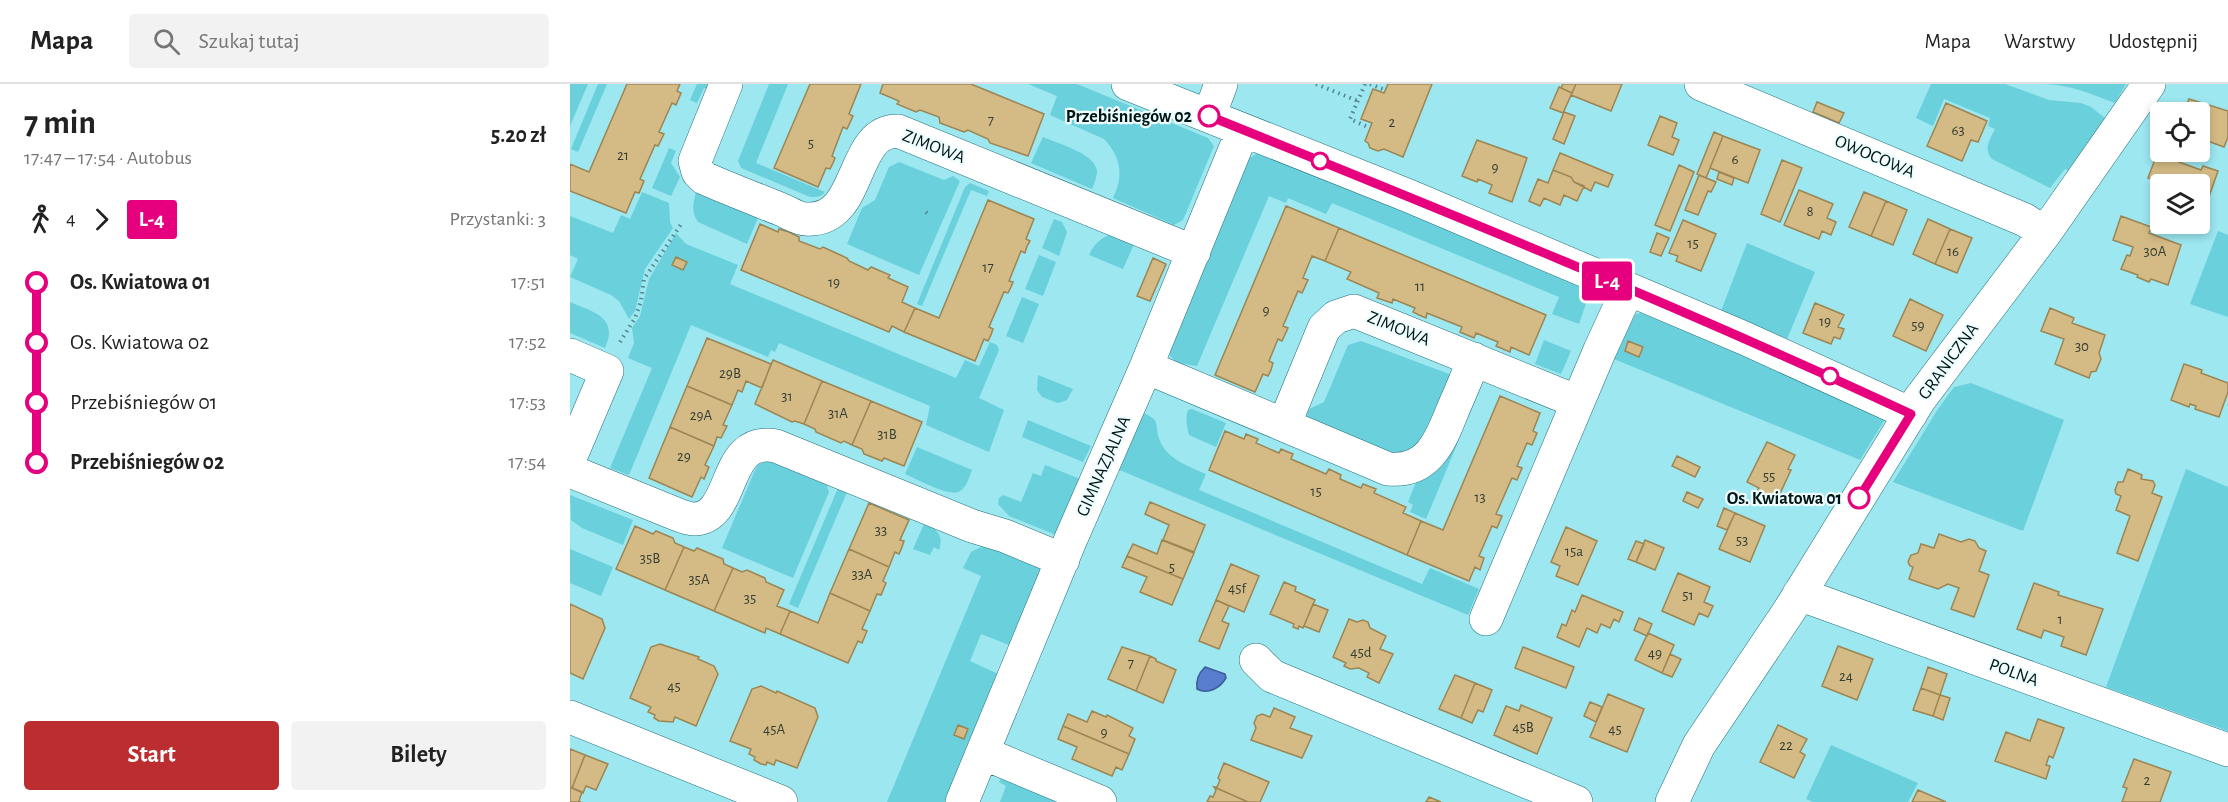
<!DOCTYPE html>
<html lang="pl">
<head>
<meta charset="utf-8">
<style>
	body { margin:0; font-family:"Alegreya Sans",sans-serif; background:#f2f2f2; color:#222; height:100vh; display:flex; flex-direction:column; font-size:22px; white-space:nowrap }
	* { box-sizing:border-box; margin:0 }
	p { font-size:20px; color:#767676 }
	.icon { flex:none; width:33px; height:33px; fill:none; stroke:currentColor; stroke-width:2; stroke-linecap:round; stroke-linejoin:round }
	.map { position:relative; flex:1; overflow:hidden }
	.panel { display:flex; flex-direction:column; background:#fff; width:570px }
	.panel>* { flex:none }
	.badge { padding:0 12px; border-radius:4px; font-size:21px; line-height:39px }
	.controls { position:absolute; left:1580px; top:18px; display:grid; gap:12px }
	.controls a { display:grid; place-items:center; width:60px; height:60px; border-radius:6px; background:#fff; box-shadow:0 3px 9px #0003; font-size:30px }
	.map>.badge { position:absolute; translate:-50% -50%; box-shadow:0 0 0 3px #fff }
	.legs { display:flex; align-items:center; gap:9px; height:66px; padding:0 24px; font-size:20px }
	.legs p { margin-inline-start:auto }
	.head { display:flex; align-items:center; justify-content:space-between; height:102px; padding:0 24px }
	h1 { font-size:33px; font-weight:600; line-height:45px }
	.button { display:flex; gap:12px; margin-top:auto; padding:12px 24px }
	.button a { flex:1; height:69px; border-radius:6px; background:#bc2d30; color:#fff; font-size:24px; font-weight:600; line-height:69px; text-align:center }
	.button a+a { background:#f2f2f2; color:#222 }
	ul { padding:0 24px; list-style:none }
	li { display:flex; align-items:center; gap:21px; height:60px; font-size:22px }
	li i { display:grid; place-items:center; width:9px; height:100%; margin:0 8px; background:currentColor }
	li i::after { content:''; width:15px; height:15px; margin:-8px; border:4px solid; border-radius:50%; background:#fff }
	li p { margin-inline-start:auto }
	li:first-child i { background:linear-gradient(#0000 50%,currentColor 0) }
	li:last-child i { background:linear-gradient(currentColor 50%,#0000 0) }
	header { display:flex; align-items:center; gap:36px; box-sizing:border-box; height:84px; padding:0 30px; background:#fff; border-bottom:2px solid #e0e0e0 }
	header strong { font-size:28px }
	nav { display:flex; gap:33px; margin-inline-start:auto; font-size:21px }
	.search { width:420px; height:54px; background:#f2f2f2; display:flex; align-items:center; gap:15px; box-sizing:border-box; padding:0 21px; border-radius:6px; color:#767676; font-size:22px }
	main { display:flex; flex:1; min-height:0 }
	.map>svg:first-child { display:block }
	.green { fill:#6ad0dc }
	.water { fill:#587cce; stroke:#3e5d97; stroke-width:1.5 }
	.building { fill:#d4bb86; stroke:#9d8552; stroke-width:1.5 }
	.lines { fill:none; stroke-linecap:round; stroke-linejoin:round }
	.minor-casing { stroke:#217078; stroke-width:34 }
	.path { stroke:#54868c; stroke-width:4; stroke-dasharray:1.5 4.5; stroke-linecap:butt }
	.minor { stroke:#fff; stroke-width:33 }
	.line-1-casing { stroke:#fff; stroke-width:14 }
	.line-1 { stroke:#e6007e; stroke-width:9 }
	.stop-1-dot { fill:#fff; stroke:#e6007e; stroke-width:3 }
	.labels { text-anchor:middle; stroke-width:4.5; stroke-linejoin:round; paint-order:stroke }
	.number-label { font-size:15px; fill:#353e33 }
	.stop-label { font-size:18px; font-weight:bold; fill:#001517; stroke:#eefdfe; text-anchor:end }
	.street-label { font-size:18px; fill:#001517; stroke:#eefdfe }
</style>
</head>
<body>
<header>
<strong>Mapa</strong>
<div class="search"><svg class="icon" aria-label="search" viewBox="0 0 24 24"><circle cx="10" cy="10" r="6"/><path d="M15 15l6 6"/></svg>Szukaj tutaj</div>
<nav><a>Mapa</a><a>Warstwy</a><a>Udostępnij</a></nav>
</header>
<main>
<section class="panel">
<div class="head"><div><h1>7 min</h1><p>17:47 – 17:54 · Autobus</p></div><b>5.20 zł</b></div>
<div class="legs"><svg class="icon" aria-label="walk" viewBox="0 0 24 24"><circle cx="13" cy="4" r="2"/><path d="M13 8l-2 6 4 7M11 14l-3 7M7 12l3-4h3l4 4"/></svg>4<svg class="icon" aria-label="forward" viewBox="0 0 24 24"><path d="M9 5l7 7-7 7"/></svg><b class="badge" style="background:#e6007e;color:#fff">L-4</b><p>Przystanki: 3</p></div>
<ul>
<li><i style="color:#e6007e"></i><b>Os. Kwiatowa 01</b><p>17:51</p></li>
<li><i style="color:#e6007e"></i><span>Os. Kwiatowa 02</span><p>17:52</p></li>
<li><i style="color:#e6007e"></i><span>Przebiśniegów 01</span><p>17:53</p></li>
<li><i style="color:#e6007e"></i><b>Przebiśniegów 02</b><p>17:54</p></li>
</ul>
<div class="button"><a>Start</a><a>Bilety</a></div>
</section>
<div class="map">
<svg width="1658" height="718" viewBox="0 0 1658 718">
	<rect width="100%" height="100%" fill="#9ce7f0"/>
	<path class="green" d="M0,0H18L0,42Z
		M28,0H37L8,68L1,65Z
		M127,0H147L146,9L134,4L127,19L120,16Z
		M199,0H218L186,79L255,108C251,113 246,113 240,113L171,84L168,77Z
		M458,0H507L638,54L644,62L613,136L604,141L543,114C554,92 551,73 534,55L480,31L487,12Z
		M1361,0H1435L1479,16L1511,19L1521,23L1535,34L1501,88L1495,85L1480,104L1422,75C1413,65 1420,55 1425,45L1418,42L1420,34L1374,15L1363,42L1346,34Z
		M1475,0H1556L1545,19C1521,10 1501,1 1475,0Z
		M473,53C487,59 526,70 527,87C527,93 524,100 522,105L461,79Z
		M99,64L106,67L101,79L110,93L101,112L82,104Z
		M686,70H697L1011,201L1019,211L1009,240L982,230L989,213L762,119L756,130L718,114L716,119L699,112L627,282L607,279L600,272L599,266L678,75Z
		M329,78L374,96L383,92L390,97L349,191L277,160L292,124L305,116L319,83Z
		M400,99L419,107L417,112L401,106L352,222L347,220L395,103Z
		M72,108L99,119L100,138L103,144L75,185L65,227L59,235L49,217L41,211L0,193L8,175L0,171V132L43,149L51,131L60,135Z
		M126,108L188,134L177,160L128,138C121,128 123,120 126,108Z
		M484,135L492,138L497,148L489,172L472,164Z
		M1648,147L1658,151V233L1620,220Z
		M106,149L116,160L168,181L160,200L386,294L395,276L409,282L420,258L427,261L429,266L409,314L434,326L419,368L356,341L360,322L209,259L205,268L201,266L198,273L121,241L59,391L40,384L82,284L58,274L64,259L62,244L70,232L79,195Z
		M543,150L565,158L553,185L519,171C524,160 531,153 543,150Z
		M1177,159L1245,188L1217,255L1151,227Z
		M469,171L486,178L473,212L455,205Z
		M452,213L469,220L453,259L436,252Z
		M0,218C23,228 49,233 35,264L0,249Z
		M1071,229L1309,329L1314,337L1290,376L1039,273L1059,232Z
		M974,256L1001,267L991,290L965,280Z
		M791,257L879,290L883,288L857,359L831,377L733,342L739,325L754,318L778,261Z
		M468,291L503,305L497,316L488,319L472,313L467,306Z
		M1401,299L1494,336L1453,447L1323,398L1368,325L1384,303Z
		M905,303H911L856,435L840,428L843,421L838,418L850,388Z
		M622,325L656,339L646,363L619,351C617,342 615,335 618,326Z
		M571,328C593,337 583,339 590,357C597,375 620,383 636,390L629,406L852,500L860,484L909,505L898,531L547,385Z
		M458,336L521,362L513,378L452,353Z
		M347,363L402,386C399,393 397,403 390,407C380,414 347,395 335,390Z
		M198,377L256,399L259,408L223,494L152,464L185,386L188,381Z
		M475,381L510,395L486,451L439,432L428,420L429,414L433,411L451,418L463,389L471,392Z
		M1616,385L1658,403V647L1536,603Z
		M268,404L277,408L228,524L219,520Z
		M0,411L63,436L53,461L12,444L1,436Z
		M354,440C367,445 374,451 369,466L364,463L360,471L343,465Z
		M417,460L473,480L439,561L411,550L400,577L428,590L396,664L377,718H317L411,492L393,484L401,468Z
		M0,465L43,483L31,512L0,499Z
		M1261,661L1348,699L1338,718H1243L1236,715Z
		M433,691L498,718H430L436,702L429,698Z"/>
	<path class="water" d="M635,583L655,590L656,594C650,604 638,611 627,605C626,596 628,590 635,583Z"/>
	<path class="building" d="M57,0H110L107,7L111,9L106,21L102,19L89,48L94,50L88,62L85,61L70,95L74,97L69,109L65,108L56,129L0,107V80L19,88Z
		M240,0H291L279,30L283,32L277,45L273,43L262,72L265,74L263,79L260,85L256,84L248,103L204,84Z
		M313,0H401L474,30L458,72L420,59L418,55L398,46L394,48L370,39L369,33L350,26L346,28L327,20L329,17L310,9Z
		M818,0H862L833,73L814,65L808,67L800,64L798,59L795,57L802,39L791,35L803,5L814,9Z
		M993,0H1006L1002,9L991,4Z
		M1006,0H1052L1041,27L1001,11Z
		M989,3L1002,9L993,29L980,24Z
		M1619,15L1658,27V53L1654,63L1629,54V28H1614Z
		M1247,18L1274,29L1269,39L1243,28Z
		M1376,19L1417,37L1408,58L1401,56L1392,77L1357,62Z
		M994,28L1005,32L994,60L983,55Z
		M1090,32L1107,39L1102,53L1109,56L1103,71L1078,61Z
		M1144,48L1153,52L1136,94L1127,90Z
		M1153,52L1190,66L1178,99L1140,84Z
		M907,56L957,74L942,118L919,109L922,101L908,95L907,98L892,92Z
		M990,69L1043,91L1038,103L1025,98L1021,107L1004,98L1001,93L983,86Z
		M1587,70L1631,86L1633,82L1648,87L1636,121L1629,118V100H1590V112L1586,111L1591,98L1578,94Z
		M1212,76L1232,84L1210,138L1191,130Z
		M1109,81L1124,88L1100,147L1085,141Z
		M983,86L1001,93L1004,98L1014,102L1007,117L994,111L990,121L974,114L970,122L959,117L968,95L978,99Z
		M1149,88L1164,94L1162,101L1147,95Z
		M1129,91L1146,98L1141,108L1138,107L1128,131L1115,126Z
		M1229,106L1263,120L1257,134L1266,138L1261,151L1252,147L1249,155L1214,141Z
		M1294,108L1316,117L1301,152L1279,143Z
		M418,116L464,135L456,155L460,157L457,162L455,169L451,167L439,197L443,198L441,203L438,209L434,208L419,243L423,245L421,251L418,257L414,255L405,277L334,248L345,224L369,234Z
		M1316,117L1337,126L1323,161L1301,152Z
		M716,122L769,144L755,177L742,172L733,194L738,196L732,209L728,207L713,242L718,244L712,257L708,255L699,277L703,279L701,286L698,292L693,290L685,308L645,291Z
		M1551,132L1581,143L1579,149L1611,161L1598,201L1581,195L1579,198L1567,193L1568,191L1551,185L1557,171L1560,172L1563,163L1543,156Z
		M1358,135L1380,145L1365,180L1343,170Z
		M1113,136L1146,150L1131,187L1106,177L1108,172L1099,169Z
		M190,140L208,148L209,145L219,148L229,153V157L250,165L253,163L266,169L277,174L279,177L298,186L301,183L320,191L318,194L338,203L332,218L345,224L334,248L322,242L319,248L171,186Z
		M769,144L976,231L959,271L941,263L940,268L926,262L928,258L906,249L904,254L890,248L892,243L857,229L856,234L849,231L843,228L845,224L823,215L822,219L807,214L809,209L777,195L781,188L755,177Z
		M1380,145L1402,154L1387,189L1365,180Z
		M1087,149L1099,154L1091,172L1080,168Z
		M106,173L117,178L113,186L102,181Z
		M583,174L596,180L580,217L567,212Z
		M1340,215L1373,231L1356,267L1323,252Z
		M1245,219L1274,231L1268,243L1274,245L1270,255L1264,253L1261,260L1233,249Z
		M1480,224L1504,234L1502,239L1535,251L1529,269L1531,275L1526,287L1521,288L1519,294L1485,280L1494,255L1471,247Z
		M137,254L201,280L192,304L176,297L172,308L168,306L162,321L117,302Z
		M1058,257L1073,263L1069,273L1055,267Z
		M203,276L252,297L234,340L225,337L222,338L185,320Z
		M1614,280L1632,286L1631,289L1658,299V308L1649,333L1625,325L1626,322L1620,320L1619,323L1601,316Z
		M252,297L301,317L282,361L274,357L271,359L246,348L245,345L234,340Z
		M117,302L162,321L153,341L157,342L151,354L147,353L144,362L100,343Z
		M930,312L970,329L963,347L967,349L962,361L957,359L947,382L952,384L947,396L942,394L926,430L932,432L927,444L922,442L909,472L914,474L910,486L905,483L899,497L837,471L851,437L873,446Z
		M301,317L352,338L334,382L314,374L312,377L294,370L292,365L282,361Z
		M100,343L144,362L135,381L139,383L134,395L131,393L122,413L79,394Z
		M655,347L674,355L676,350L683,353L688,355L686,359L709,369L711,365L718,368L723,370L721,375L756,390L759,385L771,391L770,395L791,404L793,400L806,405L804,409L836,423L833,429L851,437L837,471L639,386Z
		M1197,358L1225,371L1218,385L1221,386L1207,416L1187,407L1189,404L1177,398Z
		M1107,372L1130,383L1125,393L1102,382Z
		M1558,385L1572,391L1571,395L1583,397L1585,401L1582,409L1592,413L1568,477L1547,469L1560,432L1546,426L1551,412L1546,410L1545,406L1548,398H1553Z
		M1117,408L1133,415L1128,424L1113,417Z
		M580,418L635,441L624,468L593,456L599,441L575,430Z
		M299,419L339,436L330,456L334,457L332,463L329,470L325,468L319,483L279,465Z
		M1154,424L1165,429L1157,446L1147,442Z
		M1165,429L1195,442L1180,478L1149,465Z
		M65,442L83,450L86,447L103,454L105,459L114,463L95,506L46,485Z
		M996,443L1027,457L1008,501L986,492L990,482L981,478Z
		M1369,450L1391,458L1399,455L1405,457L1409,464L1416,467L1409,487L1419,491L1404,533L1381,525L1389,504L1378,500L1368,505L1339,495L1343,483L1340,482L1338,478L1341,471L1348,469L1351,460L1364,464Z
		M592,456L624,469L613,495L557,472L563,460L587,470Z
		M1075,456L1094,464L1085,486L1066,478Z
		M1066,457L1074,460L1066,478L1058,475Z
		M114,463L124,467L127,464L153,475L154,480L163,484L144,527L95,506Z
		M279,465L319,483L313,497L316,499L314,504L311,511L307,510L300,527L260,509Z
		M557,472L613,495L602,521L570,508L577,493L552,483Z
		M661,480L689,492L674,528L646,516Z
		M163,484L172,488L177,486L195,494L196,498L214,506L207,522L220,527L210,550L196,544L195,549L144,527Z
		M1108,489L1140,503L1134,518L1143,522L1138,533L1129,529L1124,541L1092,527Z
		M714,498L726,503L725,507L745,516L733,544L729,542L728,545L723,543L724,540L700,530Z
		M1464,499L1489,508L1488,511L1533,525L1516,571L1491,562L1494,553L1474,546L1471,554L1447,545Z
		M260,509L300,527L292,545L297,547L292,559L288,557L278,579L210,550L220,527L248,539Z
		M1012,511L1053,528L1049,538L1044,535L1040,544L1031,540L1027,549L1017,544L1009,563L987,553L992,540L996,542L1002,526L1005,528Z
		M646,516L659,522L652,537L659,540L649,565L629,557Z
		M0,520L32,535L35,544L13,595L0,589Z
		M743,520L758,526L749,548L734,542Z
		M1069,534L1082,540L1077,552L1064,546Z
		M779,535L787,538L793,536L798,538L800,544L816,552L810,565L823,570L809,599L797,593L799,589L789,584L780,585L774,582L776,579L763,573Z
		M1078,549L1104,561L1092,589L1065,576Z
		M90,560L129,573L128,575L144,582L148,590L126,642L105,633L103,638L89,637L84,634L85,631L78,628L81,623L60,614L81,563Z
		M1268,562L1303,575L1287,616L1252,602Z
		M552,563L580,572L566,607L538,595Z
		M953,563L1004,583L996,604L945,584Z
		M1100,570L1111,575L1102,593L1092,589Z
		M580,572L586,575V577L606,586L593,619L566,607Z
		M1358,583L1377,590L1370,611L1351,604Z
		M885,591L905,599L891,634L869,625Z
		M905,599L922,606L913,628L908,626L902,639L891,634Z
		M191,602L206,609L207,607L245,624L248,633L227,684L206,676L204,681L197,678L196,681L191,680L184,676L185,673L179,670L181,665L160,657L182,605Z
		M1351,604L1370,611L1363,632L1343,626Z
		M1038,610L1074,625L1057,668L1020,653Z
		M1370,611L1380,614L1373,636L1363,632Z
		M1020,618L1032,623L1026,638L1014,632Z
		M951,621L982,634L967,670L924,651L936,622L949,627Z
		M704,624L725,633L720,644L742,652L732,674L681,656L686,644L684,639L687,632L692,630L700,633Z
		M522,627L536,633L537,631L563,644L559,652L565,655L559,670L493,642L498,630L517,638Z
		M1468,635L1494,644L1483,674L1479,672L1476,681L1480,682L1476,695L1425,677L1436,648L1460,657Z
		M388,641L398,645L394,655L384,651Z
		M1208,641L1237,655L1230,668L1235,671L1224,694L1190,678Z
		M493,642L559,670L552,686L546,683L542,692L502,675L507,663L488,655Z
		M0,665L15,671L2,704L0,703Z
		M15,671L38,680L26,706L16,702L13,709L2,704Z
		M1564,675L1601,688L1590,718H1552L1557,704L1553,703Z
		M654,679L699,698L690,718H678L644,703H647L650,696L648,694Z
		M0,703L12,708L9,717L11,718H0Z
		M644,703L678,718H637L640,712L643,713L646,706Z
		M1348,706L1376,718H1342Z
		M859,713L871,718H856Z"/>
	<g class="lines">
		<defs>
			<path id="minor" d="M156,0L125,77L128,88L134,94C159,105 185,115 210,125C218,128 228,135 236,135C293,139 279,46 328,47L624,168
				M558,0L839,112L1174,254L1341,330
				M1131,0L1455,136L1475,149
				M639,32L651,0
				M0,271L37,287L0,374
				M576,283L714,341L754,244L766,233L784,227L1008,318
				M714,341L818,385C860,389 871,355 884,323C891,307 898,291 904,275
				M0,387L106,430C111,432 119,435 124,435C167,434 151,351 206,362L402,442L435,452L493,476
				M1229,510L1658,666
				M916,535L1030,266L1058,205
				M686,576L702,592L1006,718
				M0,633L211,718
				M413,669L530,718
				M392,718L500,457L576,283L673,46
				M1102,718L1129,661L1219,527L1349,316L1475,149L1579,0"/>
		</defs>
		<use href="#minor" class="minor-casing"/>
		<path class="path" d="M746,0L788,17
			M795,0L780,35L800,44
			M800,0L815,6
			M356,128L359,131
			M50,258L65,234L71,217L74,195L112,139"/>
		<use href="#minor" class="minor"/>
	</g>
	<g class="lines">
		<defs>
			<path id="line-1" d="M639,32C875,127 1111,223 1341,330L1289,414"/>
		</defs>
		<use href="#line-1" class="line-1-casing"/>
		<use href="#line-1" class="line-1"/>
	</g>
	<g class="stop-1-dot">
		<circle cx="639" cy="32" r="10"/>
		<circle cx="750" cy="77" r="8"/>
		<circle cx="1260" cy="292" r="8"/>
		<circle cx="1289" cy="414" r="10"/>
	</g>
	<g class="labels">
		<g class="number-label">
			<text x="421" y="41">7</text>
			<text x="822" y="43">2</text>
			<text x="1388" y="51">63</text>
			<text x="241" y="64">5</text>
			<text x="53" y="76">21</text>
			<text x="1165" y="80">6</text>
			<text x="925" y="88">9</text>
			<text x="1240" y="132">8</text>
			<text x="1123" y="164">15</text>
			<text x="1383" y="172">16</text>
			<text x="1585" y="172">30A</text>
			<text x="418" y="188">17</text>
			<text x="264" y="203">19</text>
			<text x="850" y="207">11</text>
			<text x="696" y="231">9</text>
			<text x="1255" y="242">19</text>
			<text x="1348" y="246">59</text>
			<text x="1512" y="267">30</text>
			<text x="160" y="294">29B</text>
			<text x="217" y="317">31</text>
			<text x="268" y="334">31A</text>
			<text x="131" y="336">29A</text>
			<text x="317" y="355">31B</text>
			<text x="114" y="377">29</text>
			<text x="1199" y="397">55</text>
			<text x="746" y="412">15</text>
			<text x="910" y="418">13</text>
			<text x="311" y="451">33</text>
			<text x="1172" y="461">53</text>
			<text x="1004" y="472">15a</text>
			<text x="80" y="479">35B</text>
			<text x="602" y="488">5</text>
			<text x="292" y="495">33A</text>
			<text x="129" y="500">35A</text>
			<text x="667" y="509">45f</text>
			<text x="1118" y="516">51</text>
			<text x="180" y="519">35</text>
			<text x="1490" y="540">1</text>
			<text x="791" y="573">45d</text>
			<text x="1085" y="574">49</text>
			<text x="561" y="584">7</text>
			<text x="1276" y="597">24</text>
			<text x="104" y="607">45</text>
			<text x="953" y="648">45B</text>
			<text x="204" y="650">45A</text>
			<text x="1045" y="650">45</text>
			<text x="534" y="653">9</text>
			<text x="1216" y="666">22</text>
			<text x="1577" y="701">2</text>
		</g>
		<g class="stop-label">
			<text x="622" y="38">Przebiśniegów 02</text>
			<text x="1272" y="420">Os. Kwiatowa 01</text>
		</g>
		<g class="street-label">
			<text transform="translate(364 62) rotate(21)" y="6">ZIMOWA</text>
			<text transform="translate(1305 72) rotate(23)" y="6">OWOCOWA</text>
			<text transform="translate(829 244) rotate(22)" y="6">ZIMOWA</text>
			<text transform="translate(1378 277) rotate(-54)" y="6">GRANICZNA</text>
			<text transform="translate(533 382) rotate(-66)" y="6">GIMNAZJALNA</text>
			<text transform="translate(1444 588) rotate(20)" y="6">POLNA</text>
		</g>
	</g>
</svg>
<div class="controls">
<a><svg class="icon" aria-label="locate" viewBox="0 0 24 24"><circle cx="12" cy="12" r="6"/><path d="M12 2v4M12 18v4M2 12h4M18 12h4"/></svg></a>
<a><svg class="icon" aria-label="layers" viewBox="0 0 24 24"><path d="M12 4l9 5-9 5-9-5zM3 14l9 5 9-5"/></svg></a>
</div>
<b class="badge" style="left:1037px;top:197px;background:#e6007e;color:#fff">L-4</b>
</div>
</main>
</body>
</html>
